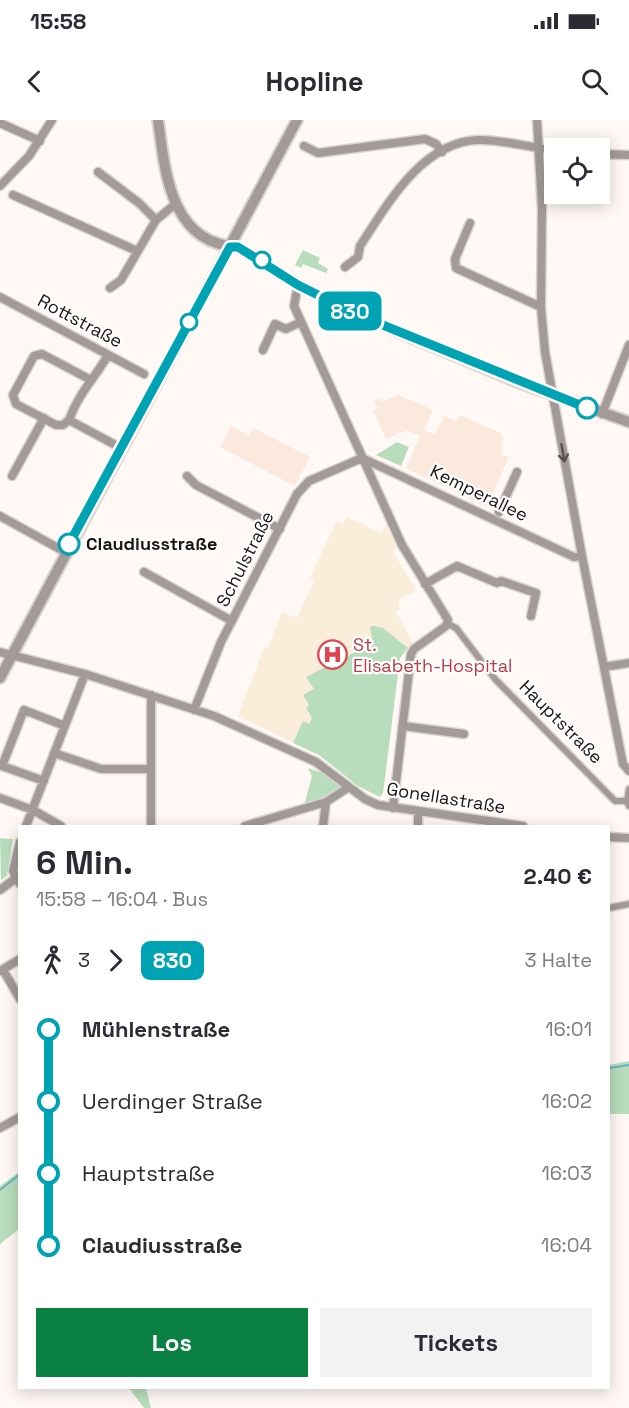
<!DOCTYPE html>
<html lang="de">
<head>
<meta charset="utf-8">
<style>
	body { margin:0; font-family:"Space Grotesk",sans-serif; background:#f2f2f3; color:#2b2b33; height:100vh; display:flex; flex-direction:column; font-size:22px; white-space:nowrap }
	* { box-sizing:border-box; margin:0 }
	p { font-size:20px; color:#7c7c81 }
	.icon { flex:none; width:33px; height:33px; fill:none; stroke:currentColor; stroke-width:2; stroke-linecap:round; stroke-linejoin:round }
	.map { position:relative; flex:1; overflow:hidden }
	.sheet { position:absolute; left:18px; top:705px; width:592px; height:564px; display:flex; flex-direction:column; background:#fff; border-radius:0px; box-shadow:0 3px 15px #0003 }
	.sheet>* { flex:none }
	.badge { padding:0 12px; border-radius:9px; font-size:21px; line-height:39px }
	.fabs { position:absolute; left:544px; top:18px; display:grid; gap:12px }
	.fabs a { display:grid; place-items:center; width:66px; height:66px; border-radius:0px; background:#fff; box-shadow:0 3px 15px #0003; font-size:30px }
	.map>.badge { position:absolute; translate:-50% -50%; box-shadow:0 0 0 3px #fff }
	.legs { display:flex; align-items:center; gap:9px; height:66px; padding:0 18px; font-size:20px }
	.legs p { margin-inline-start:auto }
	.summary { display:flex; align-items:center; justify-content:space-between; height:102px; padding:0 18px }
	h1 { font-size:33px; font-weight:700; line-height:45px }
	.primary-button { display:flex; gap:12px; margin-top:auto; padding:12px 18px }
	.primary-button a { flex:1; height:69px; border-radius:0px; background:#0b8043; color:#fff; font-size:24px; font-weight:700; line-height:69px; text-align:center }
	.primary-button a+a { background:#f2f2f3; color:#2b2b33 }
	ul { padding:0 18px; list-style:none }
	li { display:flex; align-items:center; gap:21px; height:72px; font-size:22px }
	li i { display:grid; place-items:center; width:9px; height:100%; margin:0 8px; background:currentColor }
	li i::after { content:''; width:15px; height:15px; margin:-8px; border:4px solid; border-radius:50%; background:#fff }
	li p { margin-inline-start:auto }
	li:first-child i { background:linear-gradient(#0000 50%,currentColor 0) }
	li:last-child i { background:linear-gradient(currentColor 50%,#0000 0) }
	.status { display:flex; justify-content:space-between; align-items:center; height:42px; padding:0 30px; background:#fff; direction:ltr }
	.status svg { height:16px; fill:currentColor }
	header { display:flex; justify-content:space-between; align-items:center; height:78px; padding:0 18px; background:#fff; font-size:27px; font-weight:700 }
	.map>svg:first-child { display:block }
	.built { fill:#fce9de }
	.medical { fill:#faeeda }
	.green { fill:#b8ddbc }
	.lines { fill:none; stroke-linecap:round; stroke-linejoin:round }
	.stream { stroke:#67b2c2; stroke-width:2 }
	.pedestrian-casing { stroke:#dbd4d1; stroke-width:9 }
	.minor-casing { stroke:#dbd4d1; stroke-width:11 }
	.tertiary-casing { stroke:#dbd4d1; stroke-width:14 }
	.pedestrian { stroke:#a39b98; stroke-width:6 }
	.minor { stroke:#a39b98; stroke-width:8 }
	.tertiary { stroke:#a39b98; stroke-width:10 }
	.oneway { stroke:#58514e }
	.line-1-casing { stroke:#fff; stroke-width:14 }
	.line-1 { stroke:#00a3b4; stroke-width:9 }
	.stop-1-dot { fill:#fff; stroke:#00a3b4; stroke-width:3 }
	.labels { text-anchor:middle; stroke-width:4.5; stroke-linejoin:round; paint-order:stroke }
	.street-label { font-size:18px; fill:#1b1512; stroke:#fff }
	.stop-label { font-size:18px; font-weight:bold; fill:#1b1512; stroke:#fff; text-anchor:start }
	.health-label { font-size:18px; fill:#be3a42; stroke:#fff; text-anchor:start }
</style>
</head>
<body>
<div class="status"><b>15:58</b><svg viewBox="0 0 49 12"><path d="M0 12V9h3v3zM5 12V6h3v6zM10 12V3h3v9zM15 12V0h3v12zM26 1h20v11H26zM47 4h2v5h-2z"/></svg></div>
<header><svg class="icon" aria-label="back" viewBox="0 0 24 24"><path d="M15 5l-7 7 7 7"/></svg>Hopline<svg class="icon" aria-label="search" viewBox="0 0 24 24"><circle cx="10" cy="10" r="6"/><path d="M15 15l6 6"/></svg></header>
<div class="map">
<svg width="629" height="1288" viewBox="0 0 629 1288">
	<rect width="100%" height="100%" fill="#fff8f5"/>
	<path class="built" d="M398,275L433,290L424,310L435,314L444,296L456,301L459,295L501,313L503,317L500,334L509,337L487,387L406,348L420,316L406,310L386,319L373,290L377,289L374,281L380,278L382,282Z
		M231,306L249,316L253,308L310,337L295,366L220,327Z"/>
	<path class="medical" d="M347,397L382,413L386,404L397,427L393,432L416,470L398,480L400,489L396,492L413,523L400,538L383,673L380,677L358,666L319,635L238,596L264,528L267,529L282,492L297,498L314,461L310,457L337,401L343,404Z"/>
	<path class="green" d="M303,130L320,138L318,143L328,149L326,153L303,144L301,148L295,145Z
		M397,322L409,327L401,346L376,335Z
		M374,506L383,508L408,528L400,538L383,673L380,677L358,666L319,635L293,623L303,601L309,604L312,598L306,588L309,585L303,575L314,569L306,557L373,523L370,507Z
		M308,648L319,652L321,650L341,665L340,669L327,679L304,685L312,656Z
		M0,718L13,719L7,756L1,760Z
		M629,941V994H609V945Z
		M19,1052V1109L0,1124V1066Z
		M129,1268H146L151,1288H144Z"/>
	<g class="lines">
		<path class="stream" d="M609,948L629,945
			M0,1070L20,1054"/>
		<defs>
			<path id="pedestrian" d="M448,504L456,508L495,559L615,681H627
				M629,669L627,681L629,686
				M609,788L629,784"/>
			<path id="minor" d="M537,0L542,88L541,187L545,232L582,436L623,644L629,651
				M0,3L40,21
				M304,26L318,33L425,19L436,24L442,32
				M600,34L629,35
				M98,52L139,83L156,100
				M0,66L29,36L52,0
				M13,75L137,131
				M470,103L455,139L456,148L541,187
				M345,147L358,137L360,126C387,85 421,23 477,20C503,19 529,28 555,30
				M298,165L294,186L402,425L448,500L446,506L414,529L411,534L393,688
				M110,168L121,160L156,100L174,85
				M0,177L144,254
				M263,230L275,204L286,209L301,202
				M108,235C95,258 78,274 69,300L121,328
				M602,294L629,225
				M69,300L63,305H56L16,284L13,275L34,236L42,234L89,259
				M362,338L574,437L582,436
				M12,356L44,298
				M187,356L196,365L280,409
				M499,392L517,352
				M0,396L65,432
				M144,452L232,501
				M425,464L457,446L497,463L501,461L536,473L531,496
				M0,532L85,554L214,596L316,642L365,679L378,685L523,706
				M604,547L629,543
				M194,590L221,522L297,374L309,361L362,338
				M403,606L464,614
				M54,633L101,649H151
				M44,661L2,646L24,590L65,606
				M0,678L33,690L61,706
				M26,706L85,554
				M151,706V575
				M245,706L326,682
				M323,706L326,682L349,667
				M418,706V692
				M609,717L629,718
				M20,722L13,751L20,764
				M0,770L16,758
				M3,850L20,879
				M0,851L20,839
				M0,1008L20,997"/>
			<path id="tertiary" d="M158,0C165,51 170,124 238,127L298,165L358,195L523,264L629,302
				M0,558L297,0"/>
		</defs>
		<use href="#pedestrian" class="pedestrian-casing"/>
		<use href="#minor" class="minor-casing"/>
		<use href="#tertiary" class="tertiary-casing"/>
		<use href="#pedestrian" class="pedestrian"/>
		<use href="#minor" class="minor"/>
		<use href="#tertiary" class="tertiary"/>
	</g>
	<defs><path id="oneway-shaft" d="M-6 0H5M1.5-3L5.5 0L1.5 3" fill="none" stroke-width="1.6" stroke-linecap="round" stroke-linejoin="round" transform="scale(1.5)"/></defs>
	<use class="oneway" href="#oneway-shaft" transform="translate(563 333) rotate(80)"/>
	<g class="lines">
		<defs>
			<path id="line-1" d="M69,424L230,127H238L298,165L358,195L587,288"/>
		</defs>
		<use href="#line-1" class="line-1-casing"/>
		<use href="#line-1" class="line-1"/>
	</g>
	<defs>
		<symbol id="hospital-ring" viewBox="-11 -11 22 22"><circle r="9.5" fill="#fff" stroke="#e0444e" stroke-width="1.5"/><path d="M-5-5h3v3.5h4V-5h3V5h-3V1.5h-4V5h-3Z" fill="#e0444e"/></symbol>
	</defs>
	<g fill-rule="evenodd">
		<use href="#hospital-ring" x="316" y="518" width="33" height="33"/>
	</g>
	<g class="stop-1-dot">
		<circle cx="262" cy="140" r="8"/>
		<circle cx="189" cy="202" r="8"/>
		<circle cx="587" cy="288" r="10"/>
		<circle cx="69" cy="424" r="10"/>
	</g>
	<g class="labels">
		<g class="street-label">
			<text transform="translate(80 201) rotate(28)" y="6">Rottstraße</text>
			<text transform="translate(479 373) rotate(26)" y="6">Kemperallee</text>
			<text transform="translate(245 439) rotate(-63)" y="6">Schulstraße</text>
			<text transform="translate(561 602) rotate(45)" y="6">Hauptstraße</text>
			<text transform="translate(446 678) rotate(9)" y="6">Gonellastraße</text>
		</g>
		<g class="stop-label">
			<text x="86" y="430">Claudiusstraße</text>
		</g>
		<g class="health-label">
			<text x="353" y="531">St.<tspan x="353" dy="21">Elisabeth-Hospital</tspan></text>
		</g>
	</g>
</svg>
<div class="fabs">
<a><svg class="icon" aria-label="locate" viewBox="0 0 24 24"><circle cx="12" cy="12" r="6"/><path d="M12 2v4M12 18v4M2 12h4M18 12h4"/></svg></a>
</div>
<b class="badge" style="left:350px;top:191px;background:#00a3b4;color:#fff">830</b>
<section class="sheet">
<div class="summary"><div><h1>6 Min.</h1><p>15:58 – 16:04 · Bus</p></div><b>2.40 €</b></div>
<div class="legs"><svg class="icon" aria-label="walk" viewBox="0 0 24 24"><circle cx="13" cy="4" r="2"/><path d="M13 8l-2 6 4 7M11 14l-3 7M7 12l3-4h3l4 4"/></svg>3<svg class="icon" aria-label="forward" viewBox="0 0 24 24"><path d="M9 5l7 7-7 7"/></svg><b class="badge" style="background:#00a3b4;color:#fff">830</b><p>3 Halte</p></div>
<ul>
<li><i style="color:#00a3b4"></i><b>Mühlenstraße</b><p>16:01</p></li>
<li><i style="color:#00a3b4"></i><span>Uerdinger Straße</span><p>16:02</p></li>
<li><i style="color:#00a3b4"></i><span>Hauptstraße</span><p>16:03</p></li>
<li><i style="color:#00a3b4"></i><b>Claudiusstraße</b><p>16:04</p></li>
</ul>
<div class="primary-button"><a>Los</a><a>Tickets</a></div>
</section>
</div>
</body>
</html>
